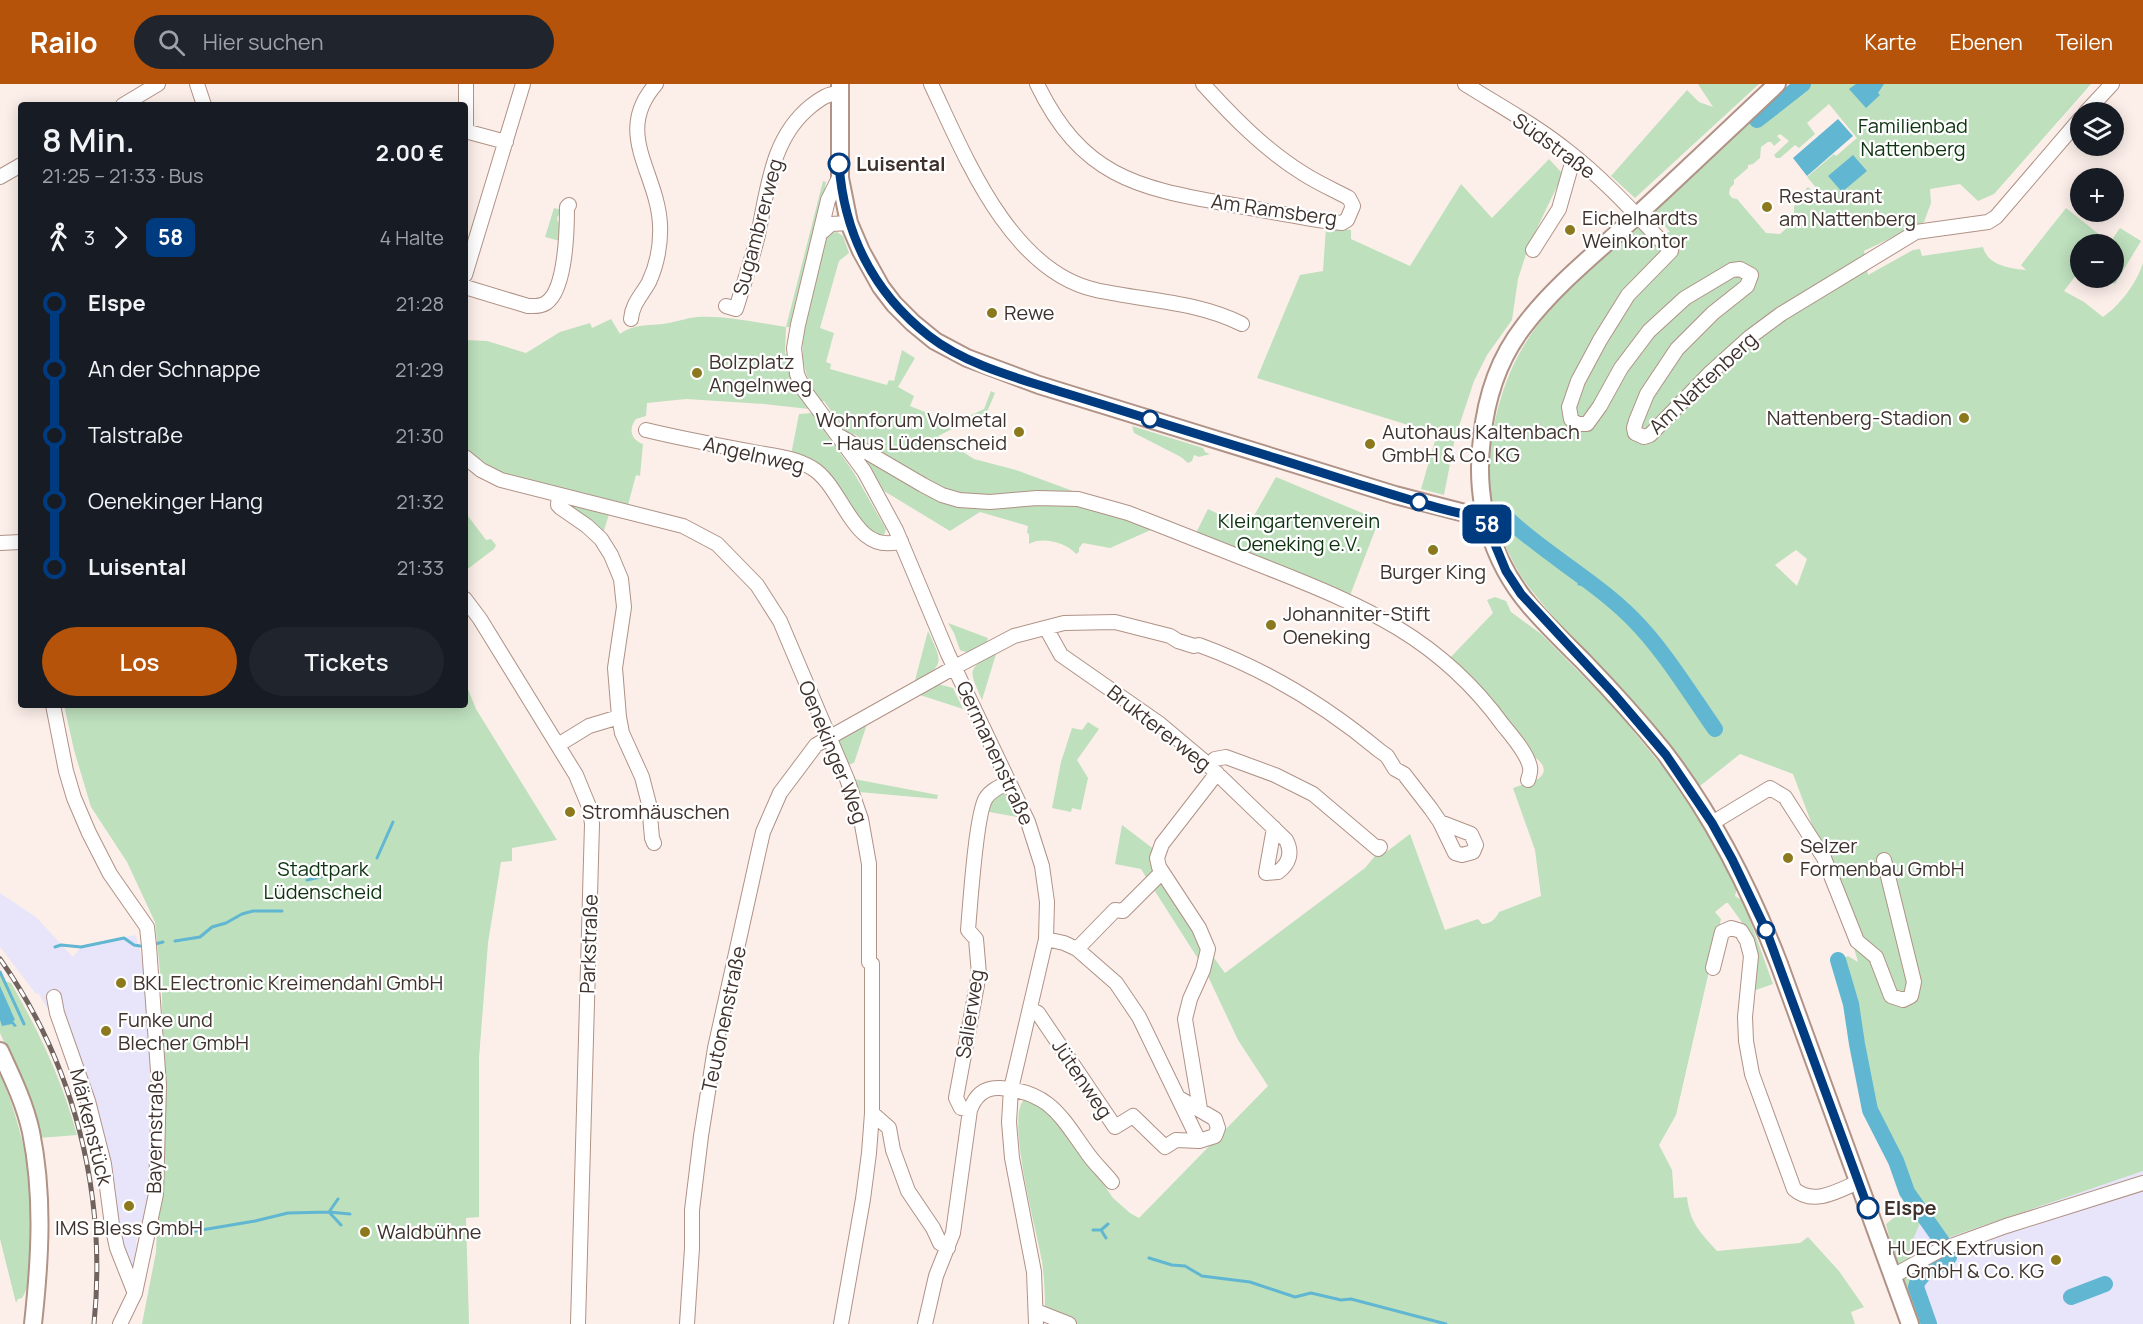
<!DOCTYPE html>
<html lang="de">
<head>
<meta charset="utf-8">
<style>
	body { margin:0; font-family:Manrope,sans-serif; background:#20242c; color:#f1f3f6; height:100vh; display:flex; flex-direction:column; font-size:22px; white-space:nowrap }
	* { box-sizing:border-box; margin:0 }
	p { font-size:20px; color:#9ea1a6 }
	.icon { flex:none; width:33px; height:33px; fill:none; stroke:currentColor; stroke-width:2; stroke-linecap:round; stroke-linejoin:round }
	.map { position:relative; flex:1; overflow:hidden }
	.panel { position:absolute; left:18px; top:18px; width:450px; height:606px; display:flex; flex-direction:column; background:#171b24; border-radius:6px; box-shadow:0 3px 15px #0003 }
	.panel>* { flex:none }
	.badge { padding:0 12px; border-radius:9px; font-size:21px; line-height:39px }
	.fabs { position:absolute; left:2070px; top:18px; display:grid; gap:12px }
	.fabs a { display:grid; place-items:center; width:54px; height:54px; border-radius:50%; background:#171b24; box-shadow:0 3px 15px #0003; font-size:30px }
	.map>.badge { position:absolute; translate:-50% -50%; box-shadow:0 0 0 3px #fff }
	.legs { display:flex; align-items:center; gap:9px; height:66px; padding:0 24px; font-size:20px }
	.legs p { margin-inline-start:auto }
	.headline { display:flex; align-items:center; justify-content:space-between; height:102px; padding:0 24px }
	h1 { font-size:33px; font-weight:600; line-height:45px }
	.primary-button { display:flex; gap:12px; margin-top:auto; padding:12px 24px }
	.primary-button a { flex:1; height:69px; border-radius:36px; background:#b45309; color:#fff; font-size:24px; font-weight:600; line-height:69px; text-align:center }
	.primary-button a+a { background:#20242c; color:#f1f3f6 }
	ul { padding:0 24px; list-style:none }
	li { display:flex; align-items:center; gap:21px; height:66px; font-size:22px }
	li i { display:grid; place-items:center; width:9px; height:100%; margin:0 8px; background:currentColor }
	li i::after { content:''; width:15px; height:15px; margin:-8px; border:4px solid; border-radius:50%; background:#171b24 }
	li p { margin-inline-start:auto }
	li:first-child i { background:linear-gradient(#0000 50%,currentColor 0) }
	li:last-child i { background:linear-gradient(currentColor 50%,#0000 0) }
	header { display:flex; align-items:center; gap:36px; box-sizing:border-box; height:84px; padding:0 30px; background:#b45309; color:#fff }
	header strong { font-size:28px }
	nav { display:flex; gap:33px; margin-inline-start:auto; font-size:21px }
	.search { width:420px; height:54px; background:#20242c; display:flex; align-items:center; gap:15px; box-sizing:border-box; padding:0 21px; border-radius:33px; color:#9ea1a6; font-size:22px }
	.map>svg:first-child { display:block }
	.industrial { fill:#e8e5fb }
	.green { fill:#bee0bd; fill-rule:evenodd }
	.water { fill:#61b6d2 }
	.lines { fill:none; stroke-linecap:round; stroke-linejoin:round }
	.stream { stroke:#61b6d2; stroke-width:3 }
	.river { stroke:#61b6d2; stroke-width:16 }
	.minor-casing { stroke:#b09286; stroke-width:16 }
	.major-casing { stroke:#b09286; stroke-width:20 }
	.minor { stroke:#fff; stroke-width:14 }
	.major { stroke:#fff; stroke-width:16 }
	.rail-casing { stroke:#70635e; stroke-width:5 }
	.rail { stroke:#fff; stroke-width:3; stroke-dasharray:9; stroke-linecap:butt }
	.line-1-casing { stroke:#fff; stroke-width:14 }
	.line-1 { stroke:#003b80; stroke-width:9 }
	.stop-1-dot { fill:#fff; stroke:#003b80; stroke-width:3 }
	.poi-dot { fill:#8c791e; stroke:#fff; stroke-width:2 }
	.labels { text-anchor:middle; stroke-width:4.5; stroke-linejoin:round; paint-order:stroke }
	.park-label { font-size:20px; fill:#0e3310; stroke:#fff }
	.street-label { font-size:20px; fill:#3f322d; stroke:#fff }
	.stop-label { font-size:20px; font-weight:bold; fill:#3f322d; stroke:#fff; text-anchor:start }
	.poi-label { font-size:20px; fill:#3f322d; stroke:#fff; text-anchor:start }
</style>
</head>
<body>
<header>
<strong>Railo</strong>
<div class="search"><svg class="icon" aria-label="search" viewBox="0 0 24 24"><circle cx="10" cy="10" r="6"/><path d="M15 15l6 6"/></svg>Hier suchen</div>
<nav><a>Karte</a><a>Ebenen</a><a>Teilen</a></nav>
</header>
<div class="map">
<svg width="2143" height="1240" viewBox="0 0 2143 1240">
	<rect width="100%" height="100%" fill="#fcefea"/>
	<path class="industrial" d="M0,809L36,833L73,873L81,863L135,851L137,855L144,883L149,921L152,1056L150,1112L144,1138L135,1160L137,1159L127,1208L126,1200L109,1165L102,1108L92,1060L52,932L38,909L36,910L0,863Z
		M2143,1087V1240H1936L1910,1163L1920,1139L1931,1135L1944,1155Z"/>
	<path class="green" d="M1698,0H1759L1635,114L1611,92L1687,6L1699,18L1713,23Z
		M1792,0H2091L1994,110L1978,117L1960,100L1930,105L1931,119L1924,138L1864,167L1868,191L1913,166L1920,165L1922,172L1983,163C1987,181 2011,185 2026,186L2021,181L2066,124L2105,155L2101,160H2080V186L2064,207L2084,218L2103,233C2119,222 2137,199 2143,179V1087L1944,1155L1931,1135L1920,1139L1910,1163L1936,1240H1917L1900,1196L1886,1140L1906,1124L1897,1101L1892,1086V1075L1872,1025L1852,911L1840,876L1848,872L1858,878L1839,812L1793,690L1740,670L1700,702C1684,680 1668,658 1650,638C1610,592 1565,550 1528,502C1514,484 1495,442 1491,420C1483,374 1497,310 1519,270C1547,219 1593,181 1635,142L1654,150L1670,148L1650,125ZM1829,20L1857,54L1836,72L1834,70L1807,93L1819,107L1815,110L1808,103L1802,109L1804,113L1794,122V137L1780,150L1766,149L1737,115L1732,114L1729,110L1730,104L1734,100V96L1748,84V81L1753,80L1760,74L1761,63L1768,58H1771L1774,62L1781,56L1777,52L1780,50L1789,57L1774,71L1776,74H1780L1795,61L1799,64L1815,50L1807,39ZM1796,466L1807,475L1797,502L1775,481Z
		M1549,75L1563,90L1529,161L1518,195L1512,236L1487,271L1474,297L1455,354L1444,411L1421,405L1437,350L1257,294L1300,191L1323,187L1326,143L1351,146V155L1410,182L1461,100L1492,134Z
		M823,97L826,98L824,110L790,243H786L785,270H788C789,291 798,308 809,325L764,320L686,315L647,319L646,332L636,335C628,345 631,356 643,360L640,392L636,391L628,421L505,390L479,376L465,363V256L487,257L526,269L560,248L590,239L592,244L611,235L620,250C634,239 652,242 669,239C679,237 687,234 697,233C726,231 758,239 786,243Z
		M554,124L562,126L557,134L558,138L561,139L560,157L545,153Z
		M2120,144L2141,157L2115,200L2105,194H2114V160H2109Z
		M837,148L843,152L849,169L839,177L820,244L834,249L826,278L831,280L830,285L887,301L889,296L894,297L902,266L915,274L898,303L914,312L910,322L930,330L929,333L948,342L984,325L991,307L995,309L987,328L938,352L974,375L1016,386L1081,410L951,412L864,363L867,358L854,350L851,355L824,317L821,318C795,281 801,254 812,212C817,192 822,173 827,153L830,149Z
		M812,329L854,389L886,445L884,451L876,452L791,371L799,330Z
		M1132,342L1203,364L1205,368L1210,370L1199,373L1194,371L1192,377L1188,379L1181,373L1134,349Z
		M862,370L933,409L1077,417L1153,445L1110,464L1083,459L1079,464V468L1076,470C1067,459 1042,452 1029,460V450L1027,449L1028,442L980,428L950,447L884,407Z
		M1276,393L1379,436L1349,514L1194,453L1208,425L1247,444Z
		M564,418L609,430L603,450Z
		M465,428L486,456L491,455L496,461L494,465L465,487Z
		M1495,513L1506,517L1511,528L1541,550L1611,620L1670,692L1693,725L1737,804L1735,812L1743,817L1773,900L1753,907L1745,847L1741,837L1728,819H1726L1715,828L1721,835L1676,1031L1659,1061L1672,1086L1674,1114L1687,1113C1690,1139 1700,1148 1717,1167L1800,1159L1808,1153L1839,1187L1864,1223L1851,1228L1855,1240H1077L1045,1224C1045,1208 1044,1193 1042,1177C1038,1151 1004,1029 1025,1015L1043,1021L1066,1046L1113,1114L1130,1129L1139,1134L1268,1002L1238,956L1206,888L1209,867L1225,889L1365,784L1380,766L1385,769L1410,750L1445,846L1478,835L1482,840C1490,840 1496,835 1499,828L1541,812L1535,766L1513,704C1521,701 1531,699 1538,695C1550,687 1541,676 1532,672L1447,577L1493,529L1487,516Z
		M948,539L988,554L986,560C977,566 970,571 960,566L954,549Z
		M928,547C943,580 945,580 914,600Z
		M997,567L982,616C968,584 967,586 997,567Z
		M465,598L476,625L557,756L512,764V777L501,778L488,859L479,974V1133L466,1134L469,1240H142L156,1168L163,1001L162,907L155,838L127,778L91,723L74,666L64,621H465Z
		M938,600L953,604L963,625L920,611Z
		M1088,638L1099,645L1077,676L1088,694L1081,726L1072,724L1071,728L1052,724L1061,678L1072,644L1082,646Z
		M867,640L854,679L847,681L838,660L840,653Z
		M854,695L938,711L937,715L859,708Z
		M1003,707L1006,708L1017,733L984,727L987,718Z
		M1122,741L1155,766L1158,789L1149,798L1141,785L1115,780Z
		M1160,792L1201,860L1202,881L1151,801Z
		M0,888L5,897L11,899C39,947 62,996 77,1051L39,1054L25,1004L0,949Z
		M0,988C25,1052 36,1105 31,1174C30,1187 29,1204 22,1214L18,1215L16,1219L0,1155Z"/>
	<path class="water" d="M1856,0H1884L1878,9L1880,11L1866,24L1849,5Z
		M1838,35L1853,52L1807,92L1793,74Z
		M1853,71L1867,87L1842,108L1828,92Z
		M0,902L15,936L13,937L17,942L14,943L12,940L2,942L0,936Z"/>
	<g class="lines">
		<path class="stream" d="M1579,500L1595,503
			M377,774L393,738
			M307,796L359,784
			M175,857L200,853L212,843L226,839L242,830L253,827H282
			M155,860L163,858
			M55,863L61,861L81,863L124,854L134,861L140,862
			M0,888L24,940
			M338,1115L329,1128L341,1141
			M1093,1146H1101L1106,1154
			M1101,1146L1108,1140
			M172,1151L255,1137L288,1129L329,1128L350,1130
			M1149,1174L1172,1181L1185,1182L1202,1192L1250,1198L1295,1213L1311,1209L1341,1216L1351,1215L1446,1240"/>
		<path class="river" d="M1757,36L1803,0
			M1509,436C1547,471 1595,497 1632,534C1664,566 1689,608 1715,645
			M1838,876L1851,920L1857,960L1870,1026L1896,1077L1907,1108L1950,1169L1949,1173C1940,1184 1919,1187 1916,1203L1929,1240
			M2071,1213L2105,1200"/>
		<defs>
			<path id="minor" d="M197,0L204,21
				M466,0V46
				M931,0C965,72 1010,187 1096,206C1146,217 1196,217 1242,240
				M1037,0C1081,91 1135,104 1228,120C1263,126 1297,133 1332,138L1342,139L1347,136L1353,122L1349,114C1334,106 1318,99 1304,90C1265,66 1233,33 1203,0
				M1465,0C1500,22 1537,42 1569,68C1606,97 1638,133 1671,167L1628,211L1600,256L1578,297L1569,323L1571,335L1577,340H1587L1600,322L1621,284L1649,247L1685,214L1732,186L1740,185L1751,191L1747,202L1713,229L1677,265L1647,310L1636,337L1634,344L1635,349L1644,353L1650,351L1709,290L1750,253L1781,230L1916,148L1988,138L1996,133L2080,35
				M123,21L158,0
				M2086,28L2112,0
				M465,47L506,58
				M840,92L828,116L798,241L794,264L797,290L804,306L864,387L896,446L948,570L1028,738L1042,782L1047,818L1046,855L1011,1005L1009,1038L1012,1074L1034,1188L1036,1240
				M0,93L21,81
				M822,148L831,140L849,139
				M1533,166L1559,125L1574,72
				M465,191L523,0
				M465,203L528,222C534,222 540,223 546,219C566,206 567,145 567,123L569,121
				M726,222L736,225C743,202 751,178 757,155C768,107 770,55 811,22C820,15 828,9 840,9
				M631,235C632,220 642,211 649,198C657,181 661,159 660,140C657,87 613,49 656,0
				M646,346C683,355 721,362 759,369C777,372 796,374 812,384C844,403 853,473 901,457
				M841,353L923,401L942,411L959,416L990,418L1037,414L1078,415L1128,429C1175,447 1222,466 1268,484C1364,522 1440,554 1503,641C1512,652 1527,669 1530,683C1531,687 1529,693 1528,696
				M465,373L481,386L501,396L683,442L717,460L757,501L780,537L847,695L861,735L869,780V878L872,880V1029L869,1069L863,1115L841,1240
				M0,459L21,458
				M465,515L480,535L576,691L590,725L592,740L578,1240
				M1046,544L1061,571L1160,640L1204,677L1286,756C1293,769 1289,780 1278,788L1266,789L1274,744
				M53,621L66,687L74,714L89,749L110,790L147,843L149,862L159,1001L156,1110L135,1209L120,1240
				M619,633L622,649L642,693L649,720L652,754L654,759
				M558,661L589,642L619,633L615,584L624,523L621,495L611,471L601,455L587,442L561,424L558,421L559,411
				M1209,681L1215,675L1226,673L1275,691L1313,710L1378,765L1380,763
				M1712,739L1770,704L1785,713L1824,774L1857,857L1876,873L1891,912L1903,916L1911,912L1914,898L1884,776
				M1046,855L1064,859L1077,865L1116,899L1139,933L1199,1057
				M1077,865L1115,826L1123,827L1162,788
				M1713,884L1722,848L1731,844L1741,847L1747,857L1751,872L1745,933L1746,957L1752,990L1794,1105C1813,1122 1838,1107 1858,1098
				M54,913L57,929L88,1017L104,1080L112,1141L117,1164L134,1207
				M1030,925L1038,929L1115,1043L1133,1032L1165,1063L1176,1056L1199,1057L1215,1052L1218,1044L1215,1035L1179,1014
				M1200,1025L1185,935L1190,915L1203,886L1208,865L1199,844L1159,783L1157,774L1162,760L1217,689
				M970,1026L961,1024L956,1014L979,890L976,855L968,846C970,823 976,729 986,714C991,706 1001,702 1009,698
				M872,1029L889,1044L893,1066L908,1107L933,1144L940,1159L948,1164
				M1893,1192L1940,1166L2006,1142L2143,1099
				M1036,1227L1069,1240
				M687,1240L692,1164V1126L701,1052L715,964L758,770L763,748L780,709L816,661L955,583L1014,552L1064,539L1115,538L1170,552L1178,557L1194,562L1199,561C1265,585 1326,622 1380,667L1387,672L1395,685L1404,690L1431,725L1440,738L1455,769L1462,771L1473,768L1476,761L1471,750L1440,738
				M925,1240L936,1192L953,1149L970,1026C975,1012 984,1003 1000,1004C1051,1008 1061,1033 1088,1070C1095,1080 1104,1088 1112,1098"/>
			<path id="major" d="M840,0V94L849,139L861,167L881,203L894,220L913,239L935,257L967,274L1039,301L1395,411L1484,434
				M1777,0C1729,45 1682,90 1633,135C1596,169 1554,202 1524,242C1499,274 1486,314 1482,354C1474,415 1490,475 1530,522C1547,542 1566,560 1584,578C1612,607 1639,637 1664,668C1713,732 1750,805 1779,880L1910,1240
				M0,967C12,993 25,1020 31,1048C44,1112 40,1176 33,1240"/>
		</defs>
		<use href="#minor" class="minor-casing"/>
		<use href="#major" class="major-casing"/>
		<use href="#minor" class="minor"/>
		<use href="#major" class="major"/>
		<defs>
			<path id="rail" d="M0,875C75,981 107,1111 94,1240"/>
		</defs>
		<use href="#rail" class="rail-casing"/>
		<use href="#rail" class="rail"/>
	</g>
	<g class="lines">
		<defs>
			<path id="line-1" d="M839,80C844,150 874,209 929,252C965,280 1014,293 1058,307C1095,318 1133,330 1171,342C1234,361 1298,381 1361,401C1402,413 1442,427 1484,434L1506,487L1521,510L1613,609L1666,671L1712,739L1732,775L1766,846L1868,1124"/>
		</defs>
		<use href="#line-1" class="line-1-casing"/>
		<use href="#line-1" class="line-1"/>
	</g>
	<g class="stop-1-dot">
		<circle cx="839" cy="80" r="10"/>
		<circle cx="1150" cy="335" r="8"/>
		<circle cx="1419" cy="418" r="8"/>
		<circle cx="1766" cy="846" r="8"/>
		<circle cx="1868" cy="1124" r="10"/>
	</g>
	<g class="poi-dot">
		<circle cx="1767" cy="123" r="6"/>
		<circle cx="1570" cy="146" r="6"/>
		<circle cx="992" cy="229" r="6"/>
		<circle cx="697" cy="289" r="6"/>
		<circle cx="1964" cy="334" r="6"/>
		<circle cx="1019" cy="348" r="6"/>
		<circle cx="1370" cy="360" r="6"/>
		<circle cx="1433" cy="466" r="6"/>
		<circle cx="1271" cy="541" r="6"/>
		<circle cx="570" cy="728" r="6"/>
		<circle cx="1788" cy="774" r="6"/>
		<circle cx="121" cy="899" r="6"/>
		<circle cx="106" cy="947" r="6"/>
		<circle cx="129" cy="1122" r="6"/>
		<circle cx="365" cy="1148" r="6"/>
		<circle cx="2056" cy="1176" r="6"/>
	</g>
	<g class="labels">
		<g class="park-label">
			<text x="1913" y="49">Familienbad<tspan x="1913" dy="23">Nattenberg</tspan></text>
			<text x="1299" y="444">Kleingartenverein<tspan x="1299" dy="23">Oeneking e.V.</tspan></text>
			<text x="323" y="792">Stadtpark<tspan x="323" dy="23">Lüdenscheid</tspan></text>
		</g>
		<g class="street-label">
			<text transform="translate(1554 62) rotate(36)" y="7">Südstraße</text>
			<text transform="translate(1274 126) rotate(8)" y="7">Am Ramsberg</text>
			<text transform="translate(758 143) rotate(-75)" y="7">Sugambrerweg</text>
			<text transform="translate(1703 299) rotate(-43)" y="7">Am Nattenberg</text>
			<text transform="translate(754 371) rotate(13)" y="7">Angelnweg</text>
			<text transform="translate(1159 644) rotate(38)" y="7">Bruktererweg</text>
			<text transform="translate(833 668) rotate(68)" y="7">Oenekinger Weg</text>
			<text transform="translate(995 669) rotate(65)" y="7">Germanenstraße</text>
			<text transform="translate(589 860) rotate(-88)" y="7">Parkstraße</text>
			<text transform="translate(970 930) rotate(-81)" y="7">Salierweg</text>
			<text transform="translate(724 935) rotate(-78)" y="7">Teutonenstraße</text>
			<text transform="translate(1082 995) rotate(56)" y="7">Jütenweg</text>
			<text transform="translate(91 1043) rotate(76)" y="7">Märkenstück</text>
			<text transform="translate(155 1048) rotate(-89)" y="7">Bayernstraße</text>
		</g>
		<g class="stop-label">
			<text x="856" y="87">Luisental</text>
			<text x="1884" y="1131">Elspe</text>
		</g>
		<g class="poi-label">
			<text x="1779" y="119">Restaurant<tspan x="1779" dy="23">am Nattenberg</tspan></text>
			<text x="1582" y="141">Eichelhardts<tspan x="1582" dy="23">Weinkontor</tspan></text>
			<text x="1004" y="236">Rewe</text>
			<text x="709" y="285">Bolzplatz<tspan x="709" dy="23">Angelnweg</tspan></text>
			<text x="1952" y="341" text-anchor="end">Nattenberg-Stadion</text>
			<text x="1007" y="343" text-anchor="end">Wohnforum Volmetal<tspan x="1007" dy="23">– Haus Lüdenscheid</tspan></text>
			<text x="1382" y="355">Autohaus Kaltenbach<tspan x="1382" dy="23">GmbH &amp; Co. KG</tspan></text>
			<text x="1433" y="495" text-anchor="middle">Burger King</text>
			<text x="1283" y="537">Johanniter-Stift<tspan x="1283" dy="23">Oeneking</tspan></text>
			<text x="582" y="735">Stromhäuschen</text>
			<text x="1800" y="769">Selzer<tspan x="1800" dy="23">Formenbau GmbH</tspan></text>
			<text x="133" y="906">BKL Electronic Kreimendahl GmbH</text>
			<text x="118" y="943">Funke und<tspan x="118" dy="23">Blecher GmbH</tspan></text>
			<text x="129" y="1151" text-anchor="middle">IMS Bless GmbH</text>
			<text x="377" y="1155">Waldbühne</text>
			<text x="2044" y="1171" text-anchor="end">HUECK Extrusion<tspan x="2044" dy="23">GmbH &amp; Co. KG</tspan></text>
		</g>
	</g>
</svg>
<div class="fabs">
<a><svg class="icon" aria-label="layers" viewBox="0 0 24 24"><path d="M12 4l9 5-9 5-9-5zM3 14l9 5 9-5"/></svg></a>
<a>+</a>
<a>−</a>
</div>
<b class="badge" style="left:1487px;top:440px;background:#003b80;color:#fff">58</b>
<section class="panel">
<div class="headline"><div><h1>8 Min.</h1><p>21:25 – 21:33 · Bus</p></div><b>2.00 €</b></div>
<div class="legs"><svg class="icon" aria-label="walk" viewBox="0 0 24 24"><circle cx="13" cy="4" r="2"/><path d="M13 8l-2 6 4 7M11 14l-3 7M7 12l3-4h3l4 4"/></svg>3<svg class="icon" aria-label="forward" viewBox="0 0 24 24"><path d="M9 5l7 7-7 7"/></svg><b class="badge" style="background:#003b80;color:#fff">58</b><p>4 Halte</p></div>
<ul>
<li><i style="color:#003b80"></i><b>Elspe</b><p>21:28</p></li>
<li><i style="color:#003b80"></i><span>An der Schnappe</span><p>21:29</p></li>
<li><i style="color:#003b80"></i><span>Talstraße</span><p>21:30</p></li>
<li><i style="color:#003b80"></i><span>Oenekinger Hang</span><p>21:32</p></li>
<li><i style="color:#003b80"></i><b>Luisental</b><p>21:33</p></li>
</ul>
<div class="primary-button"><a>Los</a><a>Tickets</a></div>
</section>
</div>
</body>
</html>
